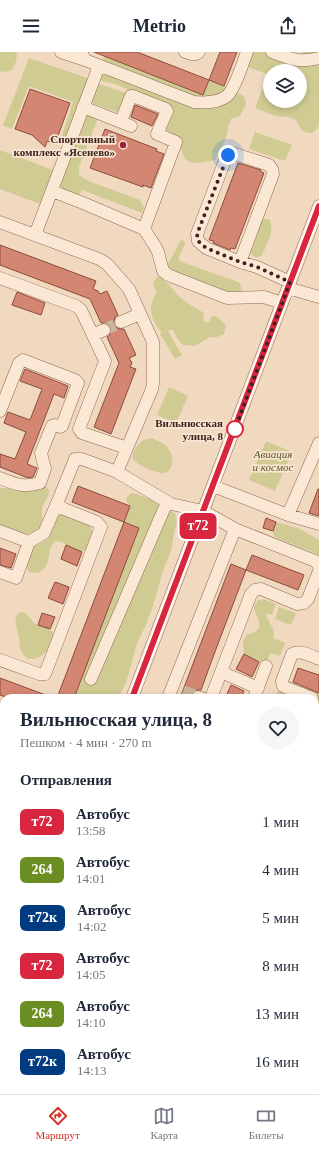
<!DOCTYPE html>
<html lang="ru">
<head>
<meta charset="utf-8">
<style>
	body { margin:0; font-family:"Times New Roman",serif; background:#f6f6f7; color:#1f2937; height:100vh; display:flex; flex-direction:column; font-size:15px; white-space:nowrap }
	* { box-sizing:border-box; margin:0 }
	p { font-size:13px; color:#747a83 }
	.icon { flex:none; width:22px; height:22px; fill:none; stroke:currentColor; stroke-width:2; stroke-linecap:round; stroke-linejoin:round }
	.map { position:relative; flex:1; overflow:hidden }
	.sheet { position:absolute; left:0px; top:642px; width:319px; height:400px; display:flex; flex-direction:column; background:#fff; border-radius:12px 12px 0 0; box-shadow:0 2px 6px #0003 }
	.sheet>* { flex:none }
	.badge { padding:0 8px; border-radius:6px; font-size:14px; line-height:26px }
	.fabs { position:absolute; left:263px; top:12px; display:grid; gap:8px }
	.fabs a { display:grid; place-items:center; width:44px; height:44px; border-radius:50%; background:#fff; box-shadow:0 2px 6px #0003; font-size:20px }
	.you { position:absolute; width:20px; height:20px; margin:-10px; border:3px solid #fff; border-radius:50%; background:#1a73e8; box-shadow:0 0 0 6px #1a73e833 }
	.map>.badge { position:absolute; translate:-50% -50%; box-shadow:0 0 0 2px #fff }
	h2 { padding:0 20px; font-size:15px; line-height:36px }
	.round { display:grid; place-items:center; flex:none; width:42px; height:42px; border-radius:21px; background:#f6f6f7 }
	.headline { display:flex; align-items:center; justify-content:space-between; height:68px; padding:0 20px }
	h1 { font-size:19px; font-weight:600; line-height:30px }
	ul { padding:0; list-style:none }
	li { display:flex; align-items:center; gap:12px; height:48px; padding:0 20px }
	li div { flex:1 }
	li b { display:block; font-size:15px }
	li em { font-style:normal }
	li .badge { min-width:44px; font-weight:700; text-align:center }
	header { display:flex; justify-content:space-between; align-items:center; height:52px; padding:0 20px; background:#fff; font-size:18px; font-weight:600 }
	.menu { display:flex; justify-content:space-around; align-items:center; height:56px; border-top:1px solid #e0e1e3; background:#fff; font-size:11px; color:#747a83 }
	.menu a { display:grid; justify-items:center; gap:2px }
	.menu .current { color:#d93025 }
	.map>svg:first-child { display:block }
	.green { fill:#d0cb93 }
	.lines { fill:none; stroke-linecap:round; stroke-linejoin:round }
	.river { stroke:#a3c3b3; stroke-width:16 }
	.building { fill:#d38773; stroke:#8d4a3a }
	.minor-tunnel { stroke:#ccb59f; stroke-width:12; stroke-dasharray:12 6; stroke-linecap:butt }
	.minor-casing { stroke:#8c6856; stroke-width:13 }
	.minor { stroke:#fbe8d4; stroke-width:12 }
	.line-casing { stroke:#fff; stroke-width:9 }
	.line { stroke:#d7263d; stroke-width:6 }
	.walk { stroke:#3a241c; stroke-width:4; stroke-dasharray:0 7.2 }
	.poi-dot { fill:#a0213c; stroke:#f8e4d0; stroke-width:1.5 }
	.stop-dot { fill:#fff; stroke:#d7263d; stroke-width:2 }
	.labels { text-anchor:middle; stroke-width:3.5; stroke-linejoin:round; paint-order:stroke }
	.poi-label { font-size:11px; font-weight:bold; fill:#3a241c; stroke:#f8e4d0; text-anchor:end }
	.stop-label { font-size:11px; font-weight:bold; fill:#3a241c; stroke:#f8e4d0; text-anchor:end }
	.park-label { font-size:11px; font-style:italic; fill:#565921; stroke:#f8e4d0 }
</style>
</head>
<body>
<header><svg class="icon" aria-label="menu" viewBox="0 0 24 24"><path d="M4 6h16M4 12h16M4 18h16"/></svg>Metrio<svg class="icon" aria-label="share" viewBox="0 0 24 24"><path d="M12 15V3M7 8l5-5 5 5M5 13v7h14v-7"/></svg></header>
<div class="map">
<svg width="319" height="1042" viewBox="0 0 319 1042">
	<rect width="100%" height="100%" fill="#f1d9c0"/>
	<path class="green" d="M0,0H16L17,2C16,13 13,23 0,19Z
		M242,0H289L300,4L302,0H319V73C317,77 315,81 310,81C297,80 301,70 292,66C287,64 281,65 276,64C269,62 262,59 255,56L267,25L270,26V49H300V19H270V23L237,11Z
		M104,4L203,43L209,28L224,34L244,44L246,52L240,64L231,67L230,71L228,74C228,84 221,99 215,108C193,112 183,116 180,90L168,79L160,77L169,55L115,32L102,29L97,22Z
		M29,6L90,27L67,88L61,86L73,50L29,34L12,77L3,73Z
		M96,31L129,42L122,62L89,50Z
		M82,61L98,66L79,115V123L83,126L91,130L140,148L144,155L142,161L82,138L79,143L76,142L74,144L55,136Z
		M255,80L292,93L285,109L249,97Z
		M0,98L53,118L40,152L0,137Z
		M264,167H269C276,177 266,194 262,203C258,207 254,205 251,202V199L256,187L259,175L261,169Z
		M181,188L184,189L185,192L179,205V208L182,210L238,230L240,232L242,237L240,240H227L168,218L167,215C168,210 171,207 173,203C176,198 177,193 181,188Z
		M162,223L165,225L164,229C171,233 174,240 180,245C186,251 194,255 201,259L204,262L203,268L205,270H209L212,264C218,263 222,269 226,274L224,282L217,285H210L195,294L183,293L178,288L173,278H170L168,279L182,303L175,307L160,282L162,280C159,278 158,276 156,273C149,260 149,252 157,240L153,234C154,228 155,225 162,223Z
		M169,335L188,344L176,371L157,363Z
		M152,386C158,389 164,391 168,396C174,403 175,420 163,421C157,421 136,413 133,407C131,400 140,389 146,387C148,387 150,387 152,386Z
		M266,389L292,400L275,439L249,428Z
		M41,433C58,437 43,449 42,458C41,463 44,468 42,473C37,489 11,479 0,477V436H22Z
		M133,441L150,447L165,457L173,460L176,463L177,472L174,481L171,499L164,516L152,557L145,575L137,591L126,631L122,639L117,646H74L139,476L124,470L130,454L127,450L126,446L130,442Z
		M64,461C71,465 91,470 93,480C93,484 91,491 90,495L82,500L66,493L63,490L55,489C53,492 51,495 50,498C48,508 49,516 38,521L29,520C25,513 27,509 30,502C31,500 31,498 32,496C36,492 44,491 48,486C55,478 51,464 64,461Z
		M276,470L300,477L319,488V504L315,501L277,486L274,484L273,479Z
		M263,547L276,552L272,563L266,561C267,570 277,577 273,586L285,591L280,604L271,601L267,608L259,610L244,602L243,589L246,583L255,580L259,576C261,568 254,562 254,554L258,548H260L262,549Z
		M279,555L296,561L291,573L275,567Z
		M23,560C29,563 30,567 34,571C41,575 49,575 54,581C52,587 50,593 47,598C40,607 28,612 22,600C19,595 20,590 19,585C17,576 13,569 18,561Z
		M286,629H290L319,641V659L315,658V646H273Z
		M0,717L4,718V830L0,829Z
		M315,859L319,861V1042H219L217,1038H315Z"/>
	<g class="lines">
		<path class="river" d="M267,1038L272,1042"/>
	</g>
	<path class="building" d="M94,0H137L209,28L203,43Z
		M220,0H237L224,34L209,28Z
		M30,37L70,51L55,92L47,89L45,95L32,83L15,77Z
		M135,53L158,62L152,74L131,65Z
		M105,77L157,97L156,99L164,102L151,136L143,133V135L90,116Z
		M238,111L261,118L260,119L264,121L235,197L231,196L230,198L213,191L214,189L209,188Z
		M0,193L96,229L93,237L98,239L100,242L107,239L118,263L115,265L114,269V273L117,276L120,277H124L136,303L129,306L132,311L130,315L136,317L111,382L94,375L119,311L107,285L110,283L111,279V275L108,272L105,271H101L90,247L0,213Z
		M17,240L45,251L41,263L12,253Z
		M25,317L68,334L64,346L54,342L27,412L37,416L33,425L28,426L0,415V402L15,407L26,380L4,371L8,360L30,368L42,337L20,329Z
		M78,434L130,454L124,470L72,450Z
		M318,437H319V464L309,461Z
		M266,466L276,470L273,479L263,476Z
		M124,470L139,476L74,646H57Z
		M66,493L82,500L77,514L61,507Z
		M0,496L16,502L11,516L0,513Z
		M252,503L304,523L298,538L246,518Z
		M231,512L246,518L213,605L201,638H196L193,640L191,643V646H180Z
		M55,530L69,535L63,552L48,546Z
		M42,561L55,565L50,577L38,573Z
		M244,602L259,610L252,625L236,617Z
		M298,616L319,623V641L293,630Z
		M0,626L51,645L50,646H8L0,643Z
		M231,633L244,639L241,646H237L227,642Z"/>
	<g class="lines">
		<path class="minor-tunnel" d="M104,278L121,270
			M183,639L198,645"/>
		<defs>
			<path id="minor" d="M61,0L85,8
				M81,0L85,8L194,50C205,51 218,51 227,44C235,37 243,10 247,0
				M185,0C190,2 195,4 199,0
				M272,0C292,7 297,11 319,6
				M83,55L131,74
				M121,69L131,44H133L166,57L167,59L157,82L176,90L144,177
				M52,139L83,151L144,177L155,194L158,200L163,219L168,223L227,246L264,245L282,251
				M0,170L99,207L107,212L129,237L153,290V331L152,337L117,420
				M35,183L99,14
				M240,210L273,122L272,117L269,113L232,101L227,103L197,182L198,189L206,196L240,210L257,215L290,230
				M0,226L76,254L81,258L105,309L104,312L79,377L82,381L127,396
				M288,236L319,245
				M121,270L140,262
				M93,283L104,278
				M0,359L19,311L23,308L75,328L78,331L62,374L60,375L55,373L52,374L41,401L45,417L40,431C23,436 15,432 0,426
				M213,434L288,463L319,472
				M288,463L319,391
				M235,477L315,509L319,513
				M0,479L29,490L44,481L58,449
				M0,520L16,526L29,490
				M0,608L39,622H45L101,475L97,470L64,457L59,454L58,449L75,407H82L117,420L171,452L203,459L235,477L168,646
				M221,620L258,636
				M91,627L167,450
				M198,645L202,646
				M132,646L319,154
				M211,646L251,542L255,538L261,537L297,552L304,551L308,547L319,519
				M254,646L266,614
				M312,646L287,636L283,634L282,629L292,602C300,597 311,604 319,607
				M315,665L319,666
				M0,682L4,684
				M315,740L319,734
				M315,802L319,804
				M0,962L4,963
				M0,987L4,976
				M108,1038L119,1041L126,1038
				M0,1040L7,1042"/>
		</defs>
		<use href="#minor" class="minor-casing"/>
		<use href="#minor" class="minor"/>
	</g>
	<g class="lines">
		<defs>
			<path id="line" d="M132,646L319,154"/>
		</defs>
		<use href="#line" class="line-casing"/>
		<use href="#line" class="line"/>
		<path class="walk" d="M228,103L197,182L198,189L206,196L240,210L257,215L290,230L235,377"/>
	</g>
	<circle class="poi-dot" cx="123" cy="93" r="4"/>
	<circle class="stop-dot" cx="235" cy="377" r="8"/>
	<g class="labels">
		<g class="poi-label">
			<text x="115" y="91">Спортивный<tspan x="115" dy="13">комплекс «Ясенево»</tspan></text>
		</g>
		<g class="stop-label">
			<text x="223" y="375">Вильнюсская<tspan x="223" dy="13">улица, 8</tspan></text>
		</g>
		<g class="park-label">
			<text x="273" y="406">Авиация<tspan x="273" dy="13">и космос</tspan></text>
		</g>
	</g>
</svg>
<div class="fabs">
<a><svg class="icon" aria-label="layers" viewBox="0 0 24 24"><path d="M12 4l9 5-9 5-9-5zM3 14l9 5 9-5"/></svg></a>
</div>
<div class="you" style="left:228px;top:103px"></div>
<b class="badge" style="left:198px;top:474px;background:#d7263d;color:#fff">т72</b>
<section class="sheet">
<div class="headline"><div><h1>Вильнюсская улица, 8</h1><p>Пешком · 4 мин · 270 m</p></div><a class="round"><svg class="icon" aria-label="heart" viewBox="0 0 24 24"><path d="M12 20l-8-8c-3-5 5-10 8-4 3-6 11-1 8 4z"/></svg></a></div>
<h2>Отправления</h2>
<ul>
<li><span class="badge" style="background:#d7263d;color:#fff">т72</span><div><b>Автобус</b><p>13:58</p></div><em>1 мин</em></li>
<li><span class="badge" style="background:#6b8e23;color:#fff">264</span><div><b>Автобус</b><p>14:01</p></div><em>4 мин</em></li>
<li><span class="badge" style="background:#003b80;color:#fff">т72к</span><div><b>Автобус</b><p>14:02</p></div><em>5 мин</em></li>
<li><span class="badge" style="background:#d7263d;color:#fff">т72</span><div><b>Автобус</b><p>14:05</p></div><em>8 мин</em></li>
<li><span class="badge" style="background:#6b8e23;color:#fff">264</span><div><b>Автобус</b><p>14:10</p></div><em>13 мин</em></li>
<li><span class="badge" style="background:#003b80;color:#fff">т72к</span><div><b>Автобус</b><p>14:13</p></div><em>16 мин</em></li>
</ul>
</section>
</div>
<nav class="menu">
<a class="current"><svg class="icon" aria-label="directions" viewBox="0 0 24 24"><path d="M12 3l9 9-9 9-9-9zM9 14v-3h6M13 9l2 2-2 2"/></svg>Маршрут</a>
<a><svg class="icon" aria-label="map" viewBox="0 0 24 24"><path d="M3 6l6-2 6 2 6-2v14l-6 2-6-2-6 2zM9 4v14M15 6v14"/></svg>Карта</a>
<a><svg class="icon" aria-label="tickets" viewBox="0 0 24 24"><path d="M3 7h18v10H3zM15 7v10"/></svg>Билеты</a>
</nav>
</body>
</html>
